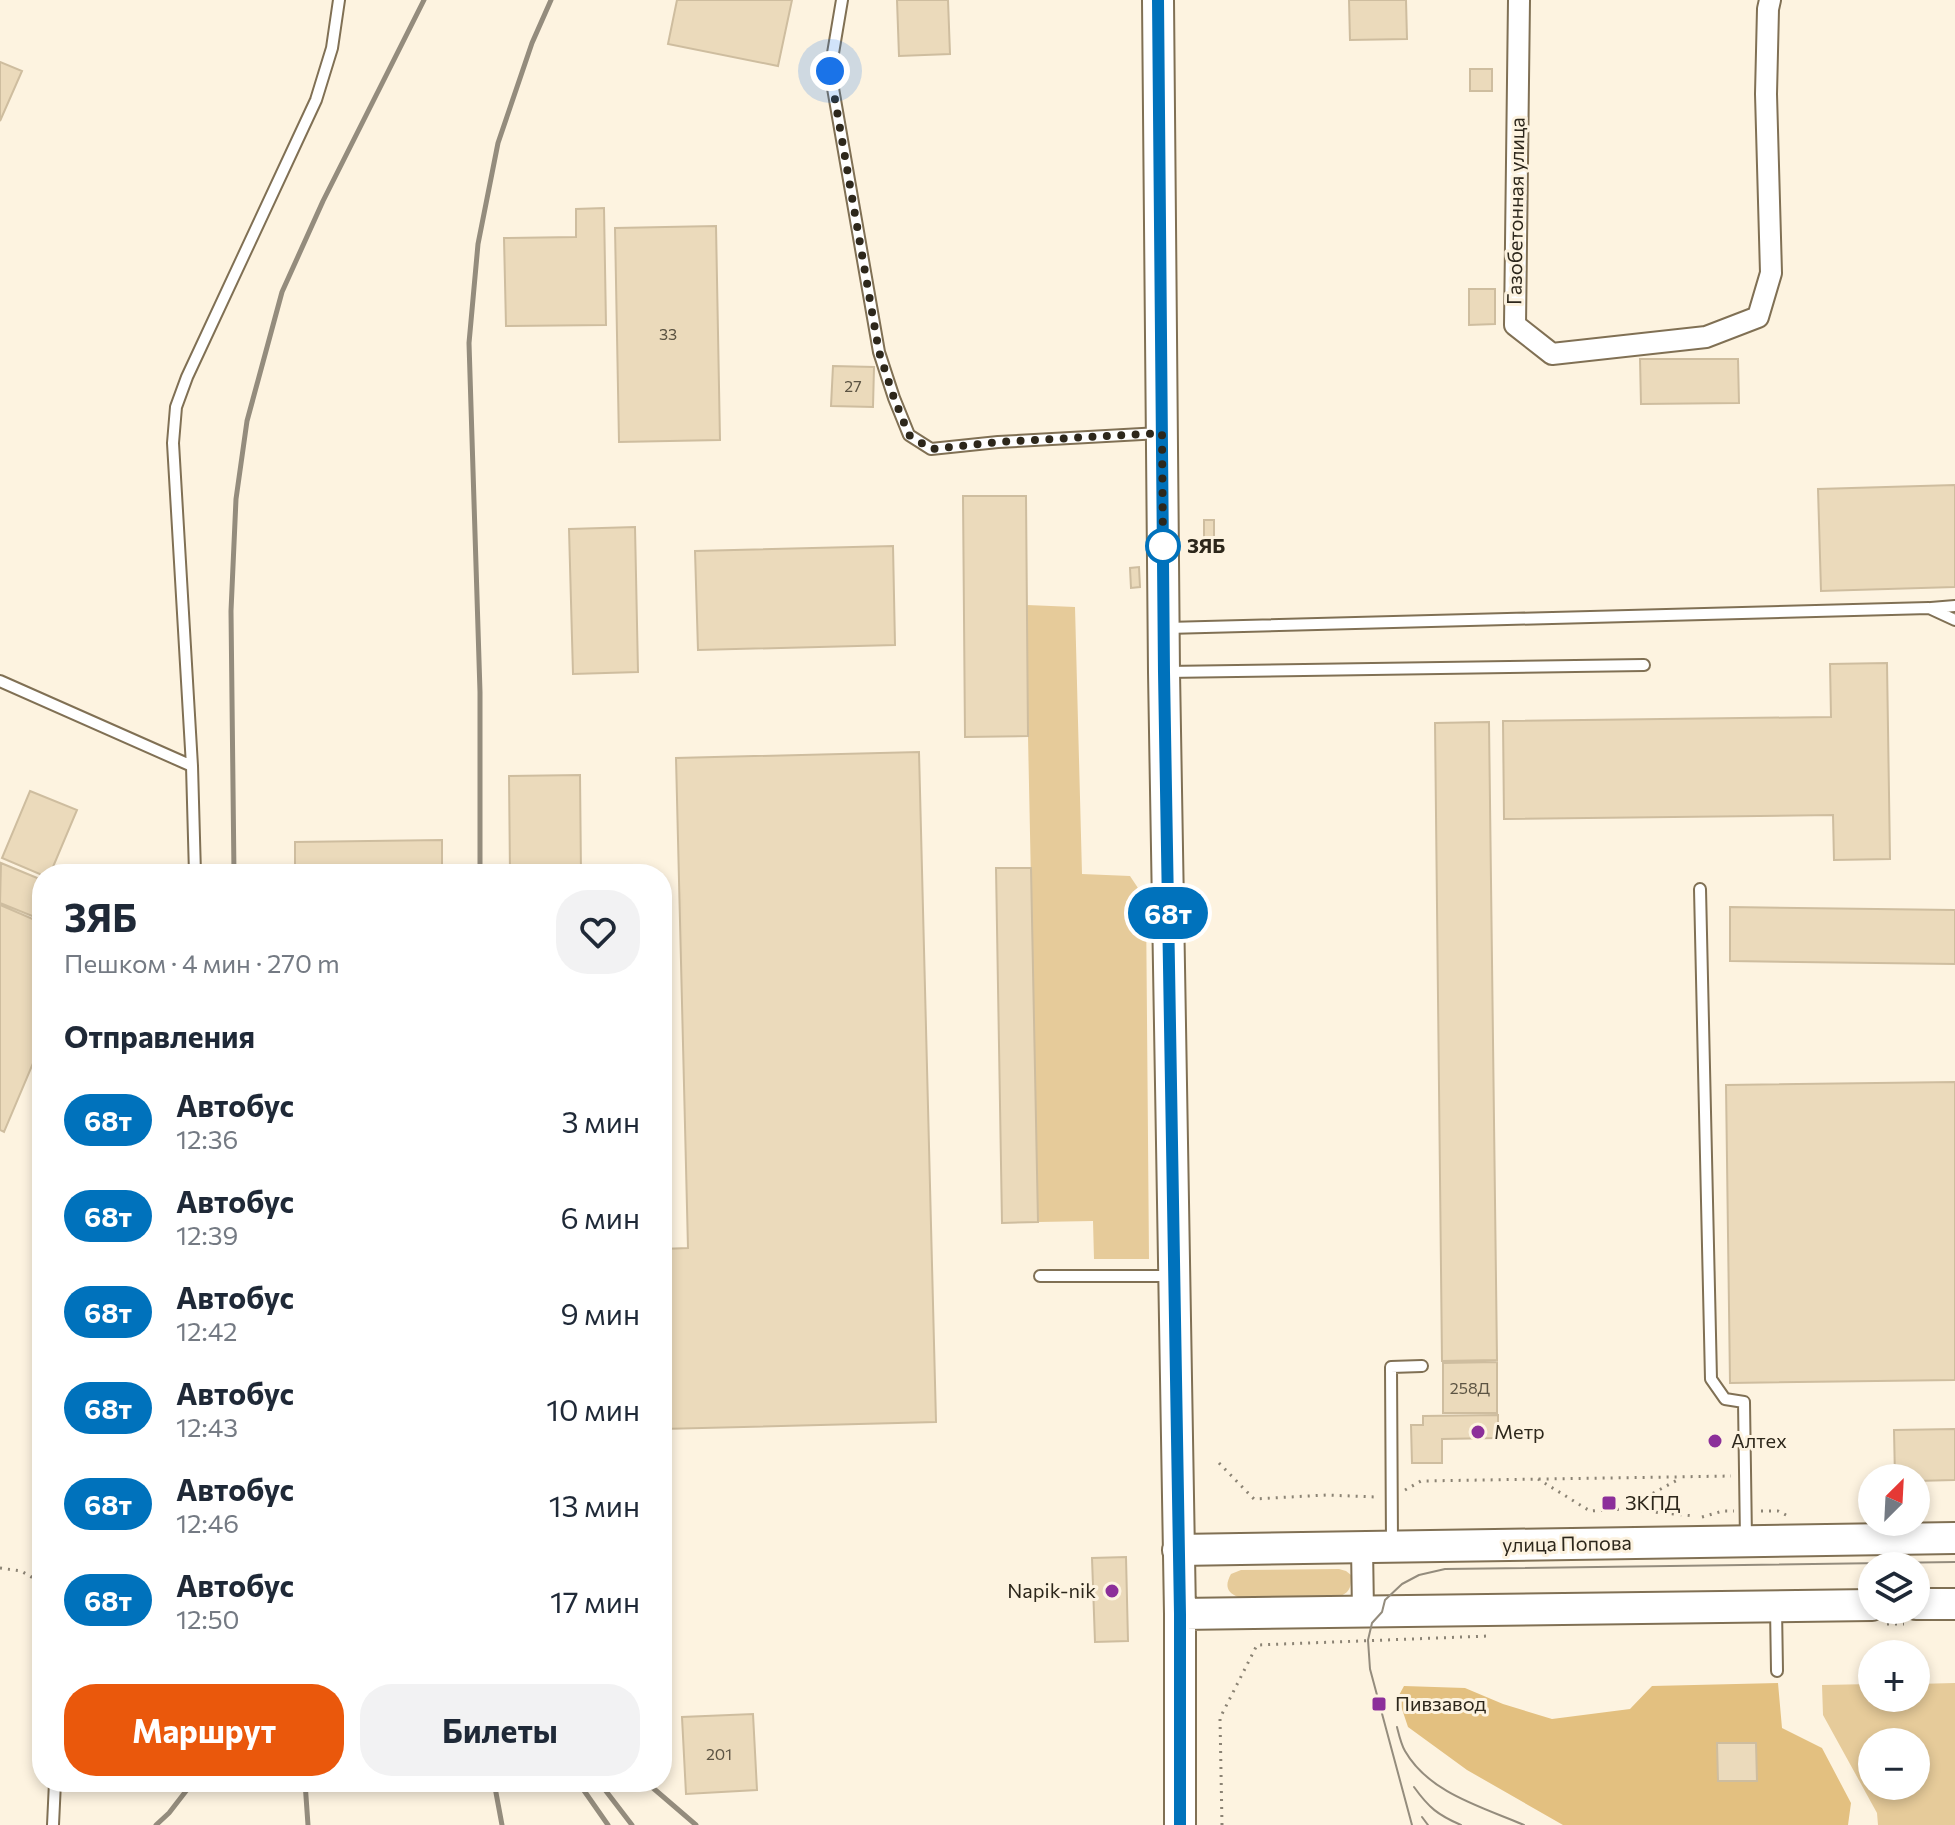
<!DOCTYPE html>
<html lang="ru">
<head>
<meta charset="utf-8">
<style>
	body { margin:0; font-family:Commissioner,sans-serif; background:#f2f2f3; color:#1f2937; height:100vh; display:flex; flex-direction:column; font-size:30px; white-space:nowrap }
	* { box-sizing:border-box; margin:0 }
	p { font-size:26px; color:#747a83 }
	.icon { flex:none; width:44px; height:44px; fill:none; stroke:currentColor; stroke-width:2; stroke-linecap:round; stroke-linejoin:round }
	.map { position:relative; flex:1; overflow:hidden }
	.details { position:absolute; left:32px; top:864px; width:640px; height:928px; display:flex; flex-direction:column; background:#fff; border-radius:32px; box-shadow:0 4px 12px #0003 }
	.details>* { flex:none }
	.badge { padding:0 16px; border-radius:26px; font-size:28px; line-height:52px }
	.needle { width:52px; rotate:24deg }
	.fabs { position:absolute; left:1858px; top:1464px; display:grid; gap:16px }
	.fabs a { display:grid; place-items:center; width:72px; height:72px; border-radius:50%; background:#fff; box-shadow:0 4px 12px #0003; font-size:40px }
	.you { position:absolute; width:40px; height:40px; margin:-20px; border:6px solid #fff; border-radius:50%; background:#1a73e8; box-shadow:0 0 0 12px #1a73e833 }
	.map>.badge { position:absolute; translate:-50% -50%; box-shadow:0 0 0 4px #fff }
	h2 { padding:0 32px; font-size:30px; line-height:72px }
	.round { display:grid; place-items:center; flex:none; width:84px; height:84px; border-radius:32px; background:#f2f2f3 }
	.headline { display:flex; align-items:center; justify-content:space-between; height:136px; padding:0 32px }
	h1 { font-size:38px; font-weight:700; line-height:60px }
	.button { display:flex; gap:16px; margin-top:auto; padding:16px 32px }
	.button a { flex:1; height:92px; border-radius:32px; background:#ea580c; color:#fff; font-size:32px; font-weight:700; line-height:92px; text-align:center }
	.button a+a { background:#f2f2f3; color:#1f2937 }
	ul { padding:0; list-style:none }
	li { display:flex; align-items:center; gap:24px; height:96px; padding:0 32px }
	li div { flex:1 }
	li b { display:block; font-size:30px }
	li em { font-style:normal }
	li .badge { min-width:88px; font-weight:700; text-align:center }
	.map>svg:first-child { display:block }
	.green { fill:#e6cb9a; fill-rule:evenodd }
	.forest { fill:#e3c080 }
	.building { fill:#ebdabb; stroke:#cebd9f; stroke-width:2 }
	.lines { fill:none; stroke-linecap:round; stroke-linejoin:round }
	.lane-casing { stroke:#807054; stroke-width:14 }
	.street-casing { stroke:#807054; stroke-width:24 }
	.secondary-casing { stroke:#807054; stroke-width:34 }
	.path { stroke:#8b8374; stroke-width:3; stroke-dasharray:2 6; stroke-linecap:butt }
	.lane { stroke:#fff; stroke-width:10 }
	.street { stroke:#fff; stroke-width:20 }
	.secondary { stroke:#fff; stroke-width:30 }
	.tram { stroke:#948c7d; stroke-width:2 }
	.rail { stroke:#948c7d; stroke-width:5 }
	.line-casing { stroke:#fff; stroke-width:18 }
	.line { stroke:#0072bc; stroke-width:12 }
	.walk { stroke:#2d271b; stroke-width:8; stroke-dasharray:0 14.4 }
	.stop-dot { fill:#fff; stroke:#0072bc; stroke-width:4 }
	.poi-dot { fill:#8c2f9a; stroke:#fdf3e0; stroke-width:3 }
	.labels { text-anchor:middle; stroke-width:6; stroke-linejoin:round; paint-order:stroke }
	.number-label { font-size:16px; fill:#5c5443 }
	.street-label { font-size:20px; fill:#2d271b; stroke:#fdf3e0 }
	.stop-label { font-size:20px; font-weight:bold; fill:#2d271b; stroke:#fdf3e0; text-anchor:start }
	.poi-label { font-size:20px; fill:#2d271b; stroke:#fdf3e0; text-anchor:start }
</style>
</head>
<body>
<div class="map">
<svg width="1955" height="1825" viewBox="0 0 1955 1825">
	<rect width="100%" height="100%" fill="#fdf3e0"/>
	<path class="green" d="M1027,605L1075,607L1082,874L1130,876L1146,900L1149,1259H1094L1093,1221L1038,1222L1028,736Z
		M1339,1569L1346,1571L1351,1575C1351,1586 1351,1591 1341,1596L1238,1597C1226,1592 1225,1585 1231,1574L1241,1570Z
		M1955,1683V1825H1878L1877,1813L1823,1715L1822,1685L1872,1684V1698H1916V1684ZM1872,1742H1916V1786H1872Z"/>
	<path class="forest" d="M1778,1683L1782,1728L1822,1748L1851,1803L1848,1825H1563L1467,1770L1408,1727L1398,1697L1404,1686L1465,1688L1503,1704L1552,1719L1630,1709L1652,1686Z"/>
	<path class="building" d="M677,0H792L778,66L668,44Z
		M897,0H948L950,54L899,56Z
		M1349,0H1406L1407,39L1350,40Z
		M0,62L22,71L0,121Z
		M1470,69H1492V91H1470Z
		M604,208L606,325L506,326L504,238L576,237V209Z
		M716,226L720,440L619,442L615,228Z
		M1469,289H1495V324L1469,325Z
		M1640,359H1738L1739,403L1641,404Z
		M833,366L874,367L873,407L831,406Z
		M1955,485V587L1821,591L1818,489Z
		M963,496H1026L1028,736L965,737Z
		M1204,520H1214V540H1204Z
		M635,527L638,672L573,674L569,529Z
		M1204,540H1212V552H1204Z
		M893,546L895,645L698,650L695,551Z
		M1139,567L1140,587L1131,588L1130,568Z
		M1887,663L1890,859L1834,860L1833,815L1504,819L1503,721L1831,717L1830,664Z
		M1489,722L1497,1360L1442,1361L1435,723Z
		M919,752L936,1422L662,1429V1249L688,1248L676,758Z
		M580,775L581,874H510L509,776Z
		M30,791L77,810L50,874L42,875L2,858Z
		M442,840V874H295V842Z
		M1,863L42,880V920L0,903Z
		M996,868H1031L1038,1222L1002,1223Z
		M0,905L42,923V1042L4,1132L0,1130Z
		M1730,907L1955,910V964L1730,961Z
		M1955,1082V1380L1730,1383L1726,1085Z
		M1497,1362V1413H1443V1363Z
		M1498,1415V1438L1442,1439V1463H1412L1411,1425H1423V1416Z
		M1955,1429V1480L1916,1481V1478H1895L1894,1430Z
		M1126,1557L1128,1641L1095,1642L1092,1558Z
		M753,1714L757,1790L686,1794L682,1717Z
		M1717,1743H1756L1757,1781H1718Z"/>
	<g class="lines">
		<defs>
			<path id="lane" d="M842,0L830,71L879,352L894,398L909,435L931,449L998,442L1160,433
				M1931,608L1955,606
				M1167,628L1929,608L1955,620
				M1166,672L1644,665
				M0,681L192,766
				M195,874L192,766L173,443L176,407L187,377L316,100L332,48L339,0
				M1700,889L1711,1379L1725,1399L1744,1402L1746,1539
				M1040,1276H1170
				M1392,1543L1391,1367L1422,1366
				M1776,1608L1777,1671
				M53,1825L55,1782"/>
			<path id="street" d="M1519,0L1515,325L1552,354L1706,337L1758,317L1771,273L1766,94L1768,9L1770,0
				M1362,1547L1363,1612"/>
			<path id="secondary" d="M1158,0L1164,672L1180,1614V1825
				M1178,1550L1955,1538
				M1916,1604H1955
				M1180,1614L1872,1605"/>
		</defs>
		<use href="#lane" class="lane-casing"/>
		<use href="#street" class="street-casing"/>
		<use href="#secondary" class="secondary-casing"/>
		<path class="path" d="M1219,1463L1254,1499L1326,1495L1376,1497
			M1538,1479L1590,1511L1624,1509L1681,1478
			M1405,1490L1421,1481L1731,1476
			M1624,1509L1694,1516
			M1761,1511H1778L1788,1516
			M1702,1517L1723,1511H1734
			M0,1568L21,1571L42,1583
			M1887,1624H1904
			M1222,1825L1220,1718L1257,1645L1488,1636"/>
		<use href="#lane" class="lane"/>
		<use href="#street" class="street"/>
		<use href="#secondary" class="secondary"/>
		<path class="tram" d="M1397,1727C1399,1735 1401,1744 1405,1751C1429,1793 1482,1807 1524,1825
			M1414,1787C1429,1808 1438,1815 1461,1825
			M1422,1817L1428,1825
			M1412,1825L1370,1669L1368,1640L1372,1623L1382,1612L1385,1600L1402,1584L1419,1575L1445,1569L1955,1562"/>
		<path class="rail" d="M234,874L231,611L236,499L247,421L282,292L323,201L424,0
			M480,874V692L469,343L478,244L498,143L532,43L551,0
			M305,1782L308,1825
			M494,1782L502,1825
			M578,1782L608,1825
			M599,1782L632,1825
			M646,1782L696,1825
			M156,1825L169,1813L193,1782"/>
	</g>
	<g class="lines">
		<defs>
			<path id="line" d="M1158,0L1164,672L1180,1614V1825"/>
		</defs>
		<use href="#line" class="line-casing"/>
		<use href="#line" class="line"/>
		<path class="walk" d="M830,71L879,352L894,398L909,435L931,449L998,442L1162,433L1163,546"/>
	</g>
	<circle class="stop-dot" cx="1163" cy="546" r="16"/>
	<g class="poi-dot">
		<circle cx="1478" cy="1432" r="8"/>
		<circle cx="1715" cy="1441" r="8"/>
		<rect x="1601" y="1495" width="16" height="16" rx="4"/>
		<circle cx="1112" cy="1591" r="8"/>
		<rect x="1371" y="1696" width="16" height="16" rx="4"/>
	</g>
	<g class="labels">
		<g class="number-label">
			<text x="668" y="340">33</text>
			<text x="853" y="392">27</text>
			<text x="1470" y="1394">258Д</text>
			<text x="719" y="1760">201</text>
		</g>
		<g class="street-label">
			<text transform="translate(1516 211) rotate(-89)" y="7">Газобетонная улица</text>
			<text transform="translate(1567 1544) rotate(-1)" y="7">улица Попова</text>
		</g>
		<g class="stop-label">
			<text x="1187" y="553">ЗЯБ</text>
		</g>
		<g class="poi-label">
			<text x="1494" y="1439">Метр</text>
			<text x="1731" y="1448">Алтех</text>
			<text x="1625" y="1510">ЗКПД</text>
			<text x="1096" y="1598" text-anchor="end">Napik-nik</text>
			<text x="1395" y="1711">Пивзавод</text>
		</g>
	</g>
</svg>
<div class="fabs">
<a><svg class="needle" viewBox="-14 -14 28 28"><path d="M0-13l5 13h-10z" fill="#e53935"/><path d="M0 13l5-13h-10z" fill="#747a83"/></svg></a>
<a><svg class="icon" aria-label="layers" viewBox="0 0 24 24"><path d="M12 4l9 5-9 5-9-5zM3 14l9 5 9-5"/></svg></a>
<a>+</a>
<a>−</a>
</div>
<div class="you" style="left:830px;top:71px"></div>
<b class="badge" style="left:1168px;top:913px;background:#0072bc;color:#fff">68т</b>
<section class="details">
<div class="headline"><div><h1>ЗЯБ</h1><p>Пешком · 4 мин · 270 m</p></div><a class="round"><svg class="icon" aria-label="heart" viewBox="0 0 24 24"><path d="M12 20l-8-8c-3-5 5-10 8-4 3-6 11-1 8 4z"/></svg></a></div>
<h2>Отправления</h2>
<ul>
<li><span class="badge" style="background:#0072bc;color:#fff">68т</span><div><b>Автобус</b><p>12:36</p></div><em>3 мин</em></li>
<li><span class="badge" style="background:#0072bc;color:#fff">68т</span><div><b>Автобус</b><p>12:39</p></div><em>6 мин</em></li>
<li><span class="badge" style="background:#0072bc;color:#fff">68т</span><div><b>Автобус</b><p>12:42</p></div><em>9 мин</em></li>
<li><span class="badge" style="background:#0072bc;color:#fff">68т</span><div><b>Автобус</b><p>12:43</p></div><em>10 мин</em></li>
<li><span class="badge" style="background:#0072bc;color:#fff">68т</span><div><b>Автобус</b><p>12:46</p></div><em>13 мин</em></li>
<li><span class="badge" style="background:#0072bc;color:#fff">68т</span><div><b>Автобус</b><p>12:50</p></div><em>17 мин</em></li>
</ul>
<div class="button"><a>Маршрут</a><a>Билеты</a></div>
</section>
</div>
</body>
</html>
